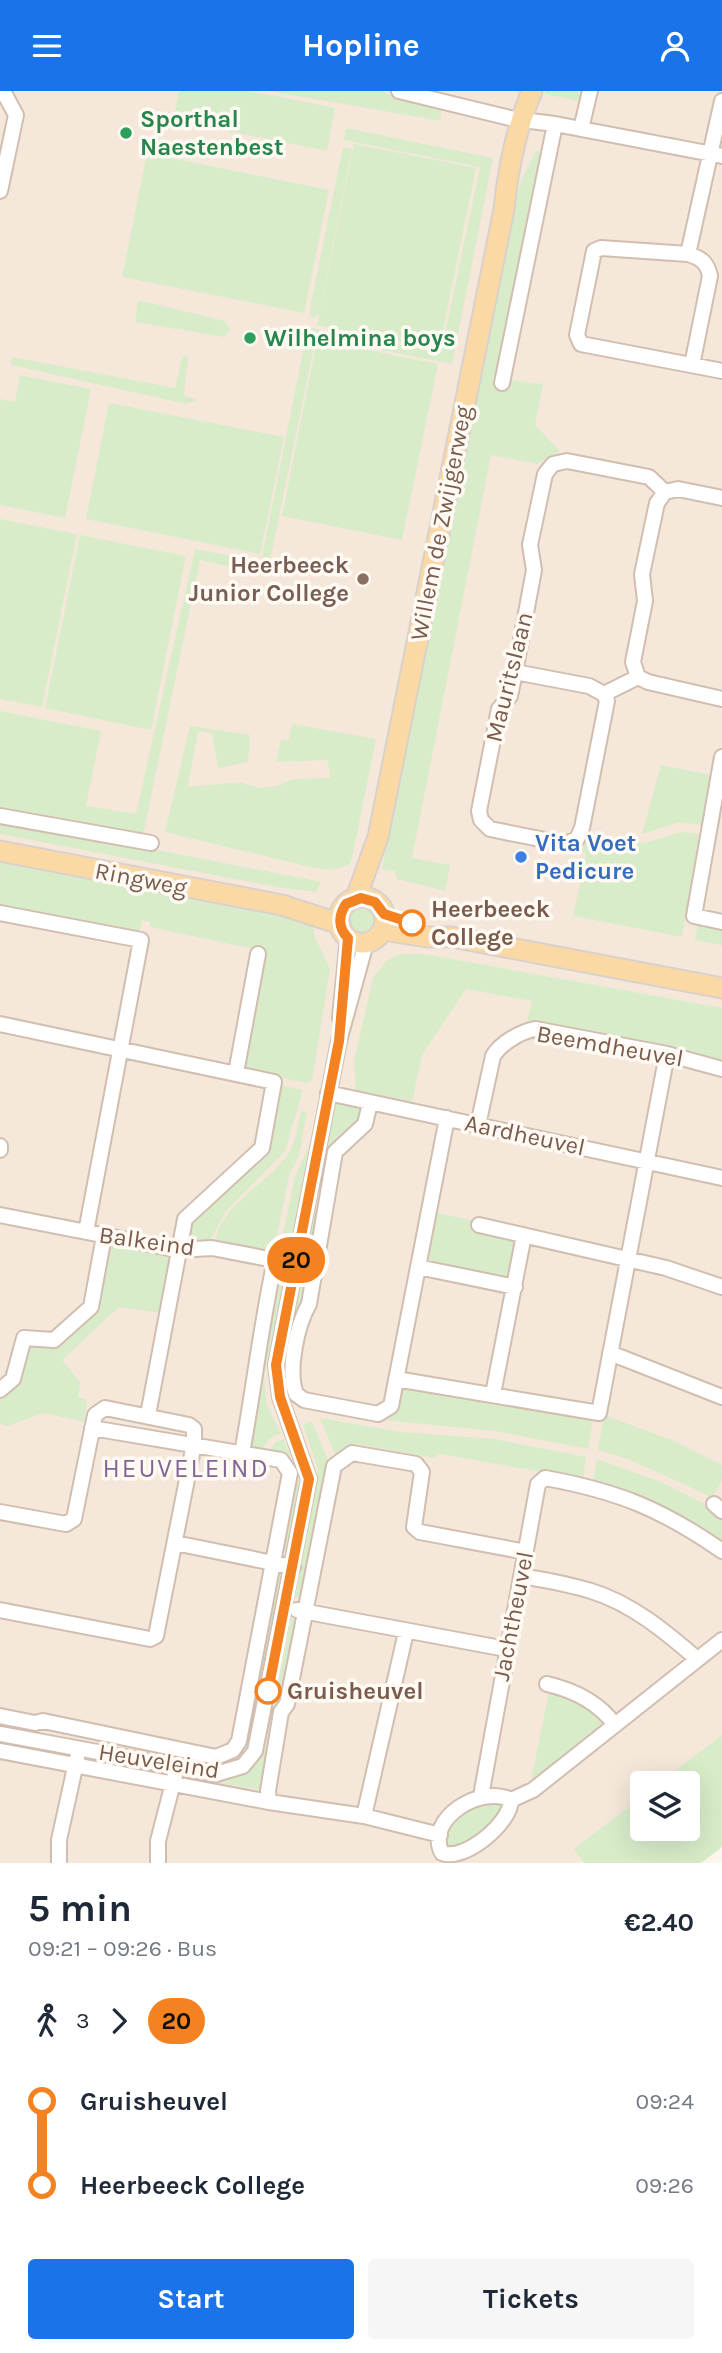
<!DOCTYPE html>
<html lang="en">
<head>
<meta charset="utf-8">
<style>
	body { margin:0; font-family:Karla,sans-serif; background:#f6f6f7; color:#1f2937; height:100vh; display:flex; flex-direction:column; font-size:26px; white-space:nowrap }
	* { box-sizing:border-box; margin:0 }
	p { font-size:23px; color:#747a83 }
	.icon { flex:none; width:38px; height:38px; fill:none; stroke:currentColor; stroke-width:2; stroke-linecap:round; stroke-linejoin:round }
	.map { position:relative; height:1772px; overflow:hidden }
	.sheet { display:flex; flex-direction:column; background:#fff; flex:1 }
	.sheet>* { flex:none }
	.badge { padding:0 14px; border-radius:23px; font-size:24px; line-height:46px }
	.tools { position:absolute; left:630px; top:1680px; display:grid; gap:14px }
	.tools a { display:grid; place-items:center; width:70px; height:70px; border-radius:7px; background:#fff; box-shadow:0 7px 28px #0002; font-size:35px }
	.map>.badge { position:absolute; translate:-50% -50%; box-shadow:0 0 0 4px #fff }
	.legs { display:flex; align-items:center; gap:10px; height:77px; padding:0 28px; font-size:23px }
	.legs p { margin-inline-start:auto }
	.head { display:flex; align-items:center; justify-content:space-between; height:119px; padding:0 28px }
	h1 { font-size:38px; font-weight:700; line-height:52px }
	.cta { display:flex; gap:14px; margin-top:auto; padding:14px 28px }
	.cta a { flex:1; height:80px; border-radius:7px; background:#1a73e8; color:#fff; font-size:28px; font-weight:700; line-height:80px; text-align:center }
	.cta a+a { background:#f6f6f7; color:#1f2937 }
	ul { padding:0 28px; list-style:none }
	li { display:flex; align-items:center; gap:24px; height:84px; font-size:26px }
	li i { display:grid; place-items:center; width:10px; height:100%; margin:0 9px; background:currentColor }
	li i::after { content:''; width:18px; height:18px; margin:-9px; border:5px solid; border-radius:50%; background:#fff }
	li p { margin-inline-start:auto }
	li:first-child i { background:linear-gradient(#0000 50%,currentColor 0) }
	li:last-child i { background:linear-gradient(currentColor 50%,#0000 0) }
	header { display:flex; justify-content:space-between; align-items:center; height:91px; padding:0 28px; background:#1a73e8; color:#fff; font-size:32px; font-weight:700 }
	.map>svg:first-child { display:block }
	.residential { fill:#f5e8da }
	.green { fill:#d8ecc9 }
	.lines { fill:none; stroke-linecap:round; stroke-linejoin:round }
	.minor-casing { stroke:#d1beb0; stroke-width:18 }
	.major-casing { stroke:#dad1cd; stroke-width:23 }
	.minor { stroke:#fff; stroke-width:14 }
	.major { stroke:#fbd9a5; stroke-width:19 }
	.line-1-casing { stroke:#fff; stroke-width:16 }
	.line-1 { stroke:#f58220; stroke-width:10 }
	.leisure-dot { fill:#2e9e5b; stroke:#fffaf3; stroke-width:2.5 }
	.education-dot { fill:#8d6e63; stroke:#fffaf3; stroke-width:2.5 }
	.shop-dot { fill:#3f7fe0; stroke:#fffaf3; stroke-width:2.5 }
	.stop-1-dot { fill:#fff; stroke:#f58220; stroke-width:3.5 }
	.labels { text-anchor:middle; stroke-width:7; stroke-linejoin:round; paint-order:stroke }
	.leisure-label { font-size:24px; font-weight:bold; fill:#27864d; stroke:#fffaf3; text-anchor:start }
	.street-label { font-size:24px; fill:#7a5c4d; stroke:#fffaf3 }
	.education-label { font-size:24px; font-weight:bold; fill:#785e54; stroke:#fffaf3; text-anchor:end }
	.shop-label { font-size:24px; font-weight:bold; fill:#366cbe; stroke:#fffaf3; text-anchor:start }
	.stop-label { font-size:24px; font-weight:bold; fill:#7a5c4d; stroke:#fffaf3; text-anchor:start }
	.neighbourhood-label { font-size:26px; letter-spacing:2px; fill:#846695; stroke:#fffaf3 }
</style>
</head>
<body>
<header><svg class="icon" aria-label="menu" viewBox="0 0 24 24"><path d="M4 6h16M4 12h16M4 18h16"/></svg>Hopline<svg class="icon" aria-label="person" viewBox="0 0 24 24"><circle cx="12" cy="8" r="4"/><path d="M4 21q1-7 8-7t8 7"/></svg></header>
<div class="map">
<svg width="722" height="1772" viewBox="0 0 722 1772">
	<rect width="100%" height="100%" fill="#fdf6ec"/>
	<path class="residential" d="M0,0H722V1659L679,1692H642V1722L580,1772H0Z"/>
	<path class="green" d="M179,0H250L335,17L327,60L173,29Z
		M270,0H382L396,7L440,12L441,30Z
		M546,0H578L583,11L545,3Z
		M346,37L493,67L452,273L316,246L267,484L200,469L143,744L0,717V620L101,640L86,715L136,723L195,458L261,471L307,241L311,237L441,261L480,76L344,49Z
		M354,53L476,77L439,259L317,234Z
		M343,56L352,58L319,223L315,227L309,225L310,217Z
		M536,60L542,61L495,290L504,294L506,288L543,293L535,334L560,360L537,373L491,364L412,767L450,774L445,800L397,788L395,780L382,778L465,339L520,92Z
		M147,62L329,99L304,222L122,186Z
		M138,209L225,230L230,239L224,246L135,231Z
		M317,249L438,273L402,449L282,425Z
		M183,264L188,266L184,304L197,309L186,313L11,274L12,266L175,297Z
		M20,284L91,298L65,427L0,414V308L15,311Z
		M109,312L284,346L260,463L86,428Z
		M0,428L77,443L42,616L0,608Z
		M80,444L186,465L151,639L45,617Z
		M292,633L376,648L352,768L347,775L330,779L314,777L165,741L190,635L250,644L248,671L218,677L212,642L198,640L188,696L240,691L259,697L277,695L293,688L330,687L328,669L276,671L281,649H289Z
		M661,674L711,684L701,734L680,731L642,743Z
		M0,728L321,791L316,801L277,796L0,743Z
		M681,741L699,743L682,846L573,825L586,765L576,753L585,742L645,752Z
		M0,766L313,829L314,844L330,878L312,989L306,992L243,978L263,860L150,836V831L142,829L139,842L0,816Z
		M346 829a16 16 0 1 1 32 0a16 16 0 1 1-32 0Z
		M698,830L722,835V854L695,849Z
		M400,863H424L722,917V970L527,929L532,910L466,898L422,964L412,1011L356,999L354,970L373,887L386,870Z
		M278,994L303,999L285,1060L226,1120L208,1153L190,1154L186,1149L189,1130L265,1060Z
		M343,1012L359,1015L358,1029L325,1062L333,1014Z
		M301,1020L307,1021L299,1064L289,1085L275,1155L267,1161L216,1152C217,1116 267,1093 286,1066C296,1053 298,1035 301,1020Z
		M309,1054L291,1153L279,1161L295,1086Z
		M315,1116L319,1123L304,1204L295,1220Z
		M432,1121L475,1130L524,1147L510,1185L506,1187L431,1171L424,1166Z
		M109,1152L165,1162L172,1169L161,1222L119,1216L62,1269L80,1291L78,1306L87,1309L84,1331L44,1322L7,1335L0,1333V1303L27,1251L55,1255L94,1217Z
		M276,1179L286,1181L264,1285L267,1314L281,1342L270,1347L261,1359L247,1356L266,1266L262,1251Z
		M399,1293L593,1328L588,1358L495,1340L372,1328Z
		M604,1324L672,1349L722,1374V1390L712,1406L628,1368L598,1359Z
		M320,1327L400,1341L494,1348L586,1366L583,1388L440,1363L433,1367L357,1353L337,1368Z
		M312,1330L330,1374L302,1508L295,1506L318,1378L303,1334Z
		M283,1348L291,1365L268,1361L275,1352Z
		M597,1368L661,1391L715,1418L722,1424V1452L665,1417L593,1389Z
		M293,1370C306,1397 294,1432 288,1460L282,1461L278,1457Z
		M273,1480L283,1485L264,1576L256,1568Z
		M291,1527L298,1529L284,1606L274,1614Z
		M554,1598L574,1605L606,1629L605,1637L531,1690L549,1601Z
		M722,1644V1756L701,1772H584L574,1758L642,1706V1738H688V1692H659Z
		M268,1650L272,1661L263,1699L214,1691C240,1685 258,1677 268,1650Z
		M505,1710L508,1716L474,1751L447,1760C442,1720 474,1714 505,1710Z"/>
	<g class="lines">
		<defs>
			<path id="minor" d="M399,0L514,28L555,33L722,65
				M581,38L590,0
				M0,100L16,24L3,0
				M688,163L722,10
				M692,274L710,185C707,171 701,167 688,163L601,157L594,160L577,244L581,253L722,280
				M502,292L555,33
				M515,581L589,595L604,603L638,586L648,591L722,608
				M638,586L633,571L645,510L642,483L657,412L665,401
				M604,603L607,610L582,737L577,748L565,753L490,738L481,729L479,720L499,618L510,605L515,581L534,479L530,454L545,383L553,373L567,370L649,386L665,401L678,398L722,407
				M722,666L694,825L722,831
				M0,725L151,752
				M0,822L141,849L86,1141
				M340,927L348,847
				M0,933L274,991L262,1057L185,1128L148,1324
				M236,982L258,863
				M328,1002L722,1087
				M370,1012L365,1033L335,1061L309,1213C297,1234 287,1279 296,1303L304,1309L378,1323L391,1315L447,1027
				M478,1034L493,965C501,952 520,941 535,938L667,963L722,978
				M0,1055V1059
				M0,1124L179,1159L212,1157L295,1173
				M479,1134L666,1177L722,1196
				M418,1176L515,1196
				M610,1262L722,1306
				M396,1288L599,1322L667,963
				M0,1299L13,1288L24,1247L54,1249L91,1216L104,1145
				M493,1303L524,1144
				M242,1362C254,1297 261,1233 275,1169
				M714,1413L722,1420
				M0,1421L66,1433L74,1428L95,1324L105,1317L189,1334L194,1338V1353L156,1545L150,1548L0,1519
				M175,1452L293,1476
				M522,1485C545,1489 569,1493 591,1500C631,1512 666,1541 697,1568
				M297,1519L506,1558
				M547,1593C573,1599 599,1612 615,1634
				M0,1625L35,1632L43,1630L216,1666L233,1659L239,1650L290,1382L281,1369L92,1337
				M0,1643L216,1683L243,1675L255,1660L309,1388L280,1306L276,1274L339,950L366,852
				M0,1660L269,1711L364,1725L440,1744
				M481,1705L538,1393L545,1387C617,1400 662,1418 722,1460
				M511,1709C511,1732 464,1771 442,1762C424,1727 483,1693 511,1709L533,1699L722,1549
				M269,1711L268,1700L281,1621L287,1613L334,1375L352,1362L416,1373L422,1381L414,1436L420,1441L526,1461
				M364,1725L406,1541
				M59,1772V1749L77,1667
				M158,1772V1750L175,1684"/>
			<path id="major" d="M0,760L282,814L340,833
				M339 829a23 23 0 1 1 46 0a23 23 0 1 1-46 0Z
				M356,807L378,746L504,118C508,77 516,38 532,0
				M383,839L427,846H452L722,897"/>
		</defs>
		<use href="#minor" class="minor-casing"/>
		<use href="#major" class="major-casing"/>
		<use href="#minor" class="minor"/>
		<use href="#major" class="major"/>
	</g>
	<g class="lines">
		<defs>
			<path id="line-1" d="M268,1600L309,1388L280,1306L276,1274L339,950L348,847C338,837 338,825 346,813L361,807L375,811L384,823L412,832"/>
		</defs>
		<use href="#line-1" class="line-1-casing"/>
		<use href="#line-1" class="line-1"/>
	</g>
	<g class="leisure-dot">
		<circle cx="126" cy="42" r="7"/>
		<circle cx="250" cy="247" r="7"/>
	</g>
	<circle class="education-dot" cx="363" cy="488" r="7"/>
	<circle class="shop-dot" cx="521" cy="766" r="7"/>
	<g class="stop-1-dot">
		<circle cx="412" cy="832" r="12"/>
		<circle cx="268" cy="1600" r="12"/>
	</g>
	<g class="labels">
		<g class="leisure-label">
			<text x="140" y="36">Sporthal<tspan x="140" dy="28">Naestenbest</tspan></text>
			<text x="264" y="255">Wilhelmina boys</text>
		</g>
		<g class="street-label">
			<text transform="translate(441 432) rotate(-79)" y="8">Willem de Zwijgerweg</text>
			<text transform="translate(509 586) rotate(-76)" y="8">Mauritslaan</text>
			<text transform="translate(141 788) rotate(11)" y="8">Ringweg</text>
			<text transform="translate(610 955) rotate(10)" y="8">Beemdheuvel</text>
			<text transform="translate(525 1044) rotate(12)" y="8">Aardheuvel</text>
			<text transform="translate(147 1150) rotate(8)" y="8">Balkeind</text>
			<text transform="translate(513 1525) rotate(-79)" y="8">Jachtheuvel</text>
			<text transform="translate(159 1670) rotate(9)" y="8">Heuveleind</text>
		</g>
		<g class="education-label">
			<text x="349" y="482">Heerbeeck<tspan x="349" dy="28">Junior College</tspan></text>
		</g>
		<g class="shop-label">
			<text x="535" y="760">Vita Voet<tspan x="535" dy="28">Pedicure</tspan></text>
		</g>
		<g class="stop-label">
			<text x="431" y="826">Heerbeeck<tspan x="431" dy="28">College</tspan></text>
			<text x="287" y="1608">Gruisheuvel</text>
		</g>
		<g class="neighbourhood-label">
			<text x="186" y="1386">HEUVELEIND</text>
		</g>
	</g>
</svg>
<div class="tools">
<a><svg class="icon" aria-label="layers" viewBox="0 0 24 24"><path d="M12 4l9 5-9 5-9-5zM3 14l9 5 9-5"/></svg></a>
</div>
<b class="badge" style="left:296px;top:1169px;background:#f58220;color:#111">20</b>
</div>
<section class="sheet">
<div class="head"><div><h1>5 min</h1><p>09:21 – 09:26 · Bus</p></div><b>€2.40</b></div>
<div class="legs"><svg class="icon" aria-label="walk" viewBox="0 0 24 24"><circle cx="13" cy="4" r="2"/><path d="M13 8l-2 6 4 7M11 14l-3 7M7 12l3-4h3l4 4"/></svg>3<svg class="icon" aria-label="forward" viewBox="0 0 24 24"><path d="M9 5l7 7-7 7"/></svg><b class="badge" style="background:#f58220;color:#111">20</b></div>
<ul>
<li><i style="color:#f58220"></i><b>Gruisheuvel</b><p>09:24</p></li>
<li><i style="color:#f58220"></i><b>Heerbeeck College</b><p>09:26</p></li>
</ul>
<div class="cta"><a>Start</a><a>Tickets</a></div>
</section>
</body>
</html>
